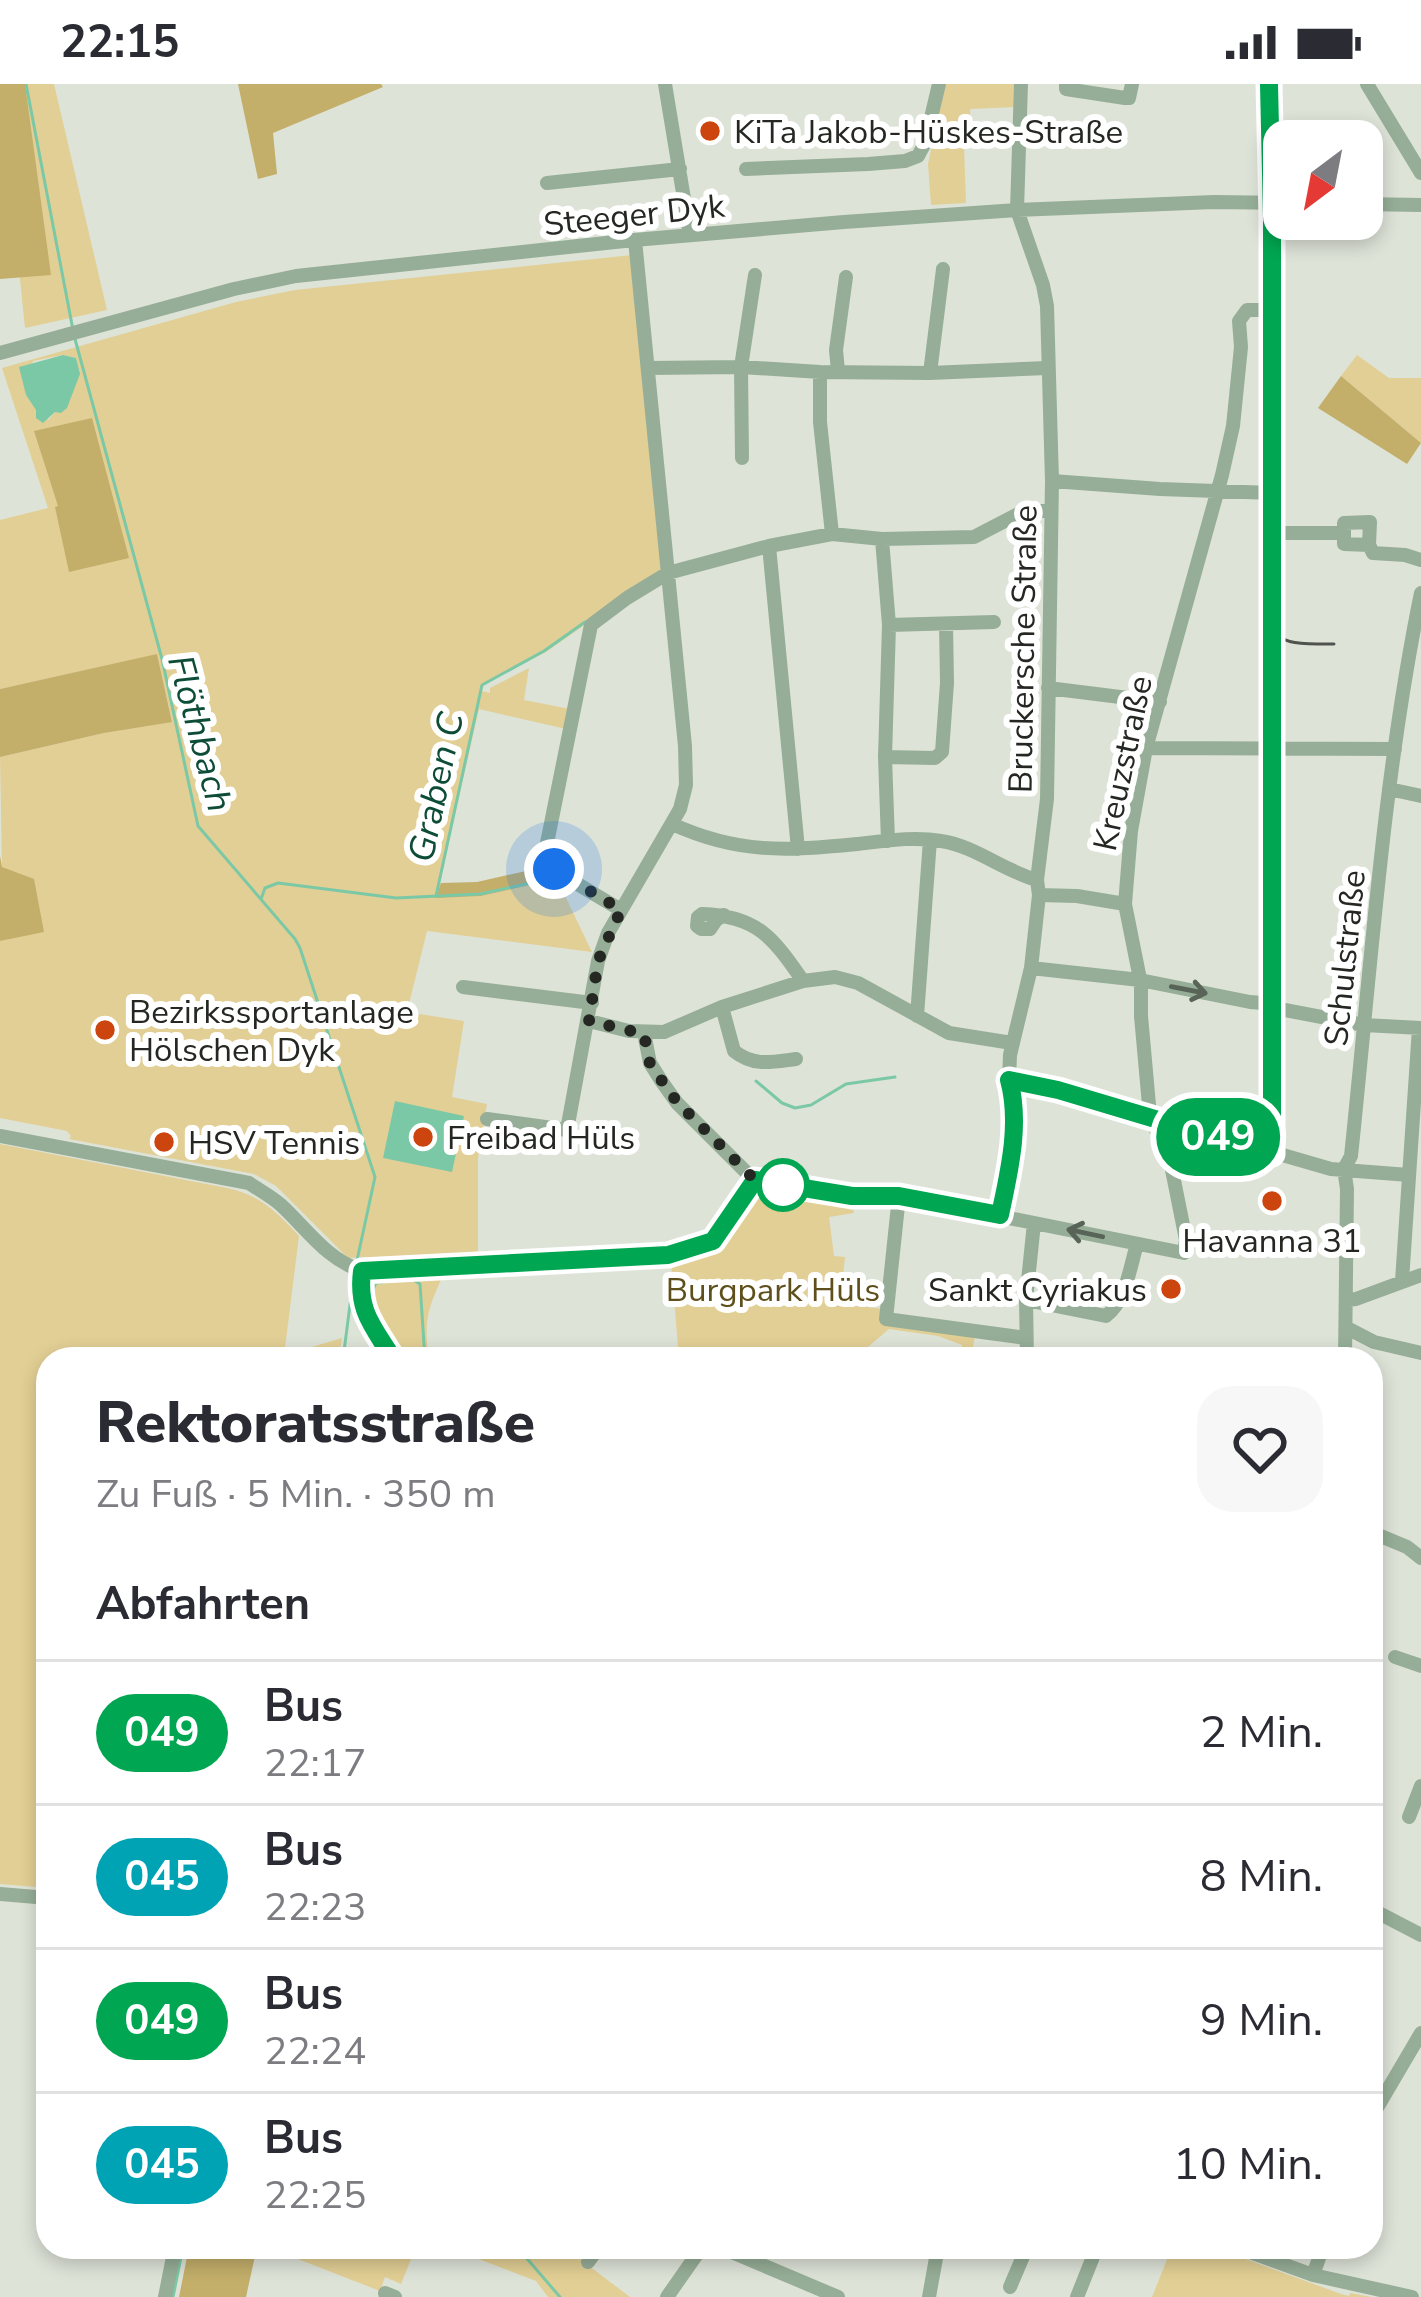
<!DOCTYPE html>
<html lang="de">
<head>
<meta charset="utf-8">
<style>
	body { margin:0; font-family:"Nunito Sans",sans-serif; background:#f7f7f7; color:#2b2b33; height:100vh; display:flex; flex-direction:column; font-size:45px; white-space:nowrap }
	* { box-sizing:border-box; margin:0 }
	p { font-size:39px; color:#7c7c81 }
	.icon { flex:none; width:66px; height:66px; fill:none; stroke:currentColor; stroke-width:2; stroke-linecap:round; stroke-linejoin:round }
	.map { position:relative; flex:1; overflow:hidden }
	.sheet { position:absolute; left:36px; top:1263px; width:1347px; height:912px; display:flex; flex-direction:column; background:#fff; border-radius:36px; box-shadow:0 6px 18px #0003 }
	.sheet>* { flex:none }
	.badge { padding:0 24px; border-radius:39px; font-size:42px; line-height:78px }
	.needle { width:78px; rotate:212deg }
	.fabs { position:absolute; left:1263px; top:36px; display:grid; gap:24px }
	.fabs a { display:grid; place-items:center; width:120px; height:120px; border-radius:24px; background:#fff; box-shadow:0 6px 18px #0003; font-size:60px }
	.you { position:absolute; width:60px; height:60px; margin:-30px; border:9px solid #fff; border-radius:50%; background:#1a73e8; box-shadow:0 0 0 18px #1a73e833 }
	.map>.badge { position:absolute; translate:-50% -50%; box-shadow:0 0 0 6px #fff }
	h2 { padding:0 60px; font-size:45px; line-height:108px }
	.round { display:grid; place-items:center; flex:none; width:126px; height:126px; border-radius:36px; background:#f7f7f7 }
	.summary { display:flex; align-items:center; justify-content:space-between; height:204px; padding:0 60px }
	h1 { font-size:57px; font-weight:800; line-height:90px }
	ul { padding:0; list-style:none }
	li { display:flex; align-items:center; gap:36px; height:144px; padding:0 60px; border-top:3px solid #e1e1e2 }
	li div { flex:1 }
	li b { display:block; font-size:45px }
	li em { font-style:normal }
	li .badge { min-width:132px; font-weight:700; text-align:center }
	.status { display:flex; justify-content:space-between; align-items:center; height:84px; padding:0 60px; background:#fff; direction:ltr }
	.status svg { height:33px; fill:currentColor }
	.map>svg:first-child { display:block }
	.green { fill:#e2cf95; fill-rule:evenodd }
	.forest { fill:#c3ae6a }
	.water { fill:#7bc8a6 }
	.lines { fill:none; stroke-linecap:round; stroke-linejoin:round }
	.stream { stroke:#7bc8a6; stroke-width:3 }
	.minor { stroke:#96ae97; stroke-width:14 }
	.tram { stroke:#50534d; stroke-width:3 }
	.oneway { stroke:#586457 }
	.line-casing { stroke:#fff; stroke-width:27 }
	.line { stroke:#00a651; stroke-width:18 }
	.walk { stroke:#252723; stroke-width:12; stroke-dasharray:0 21.6 }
	.poi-dot { fill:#cc450f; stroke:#fff; stroke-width:4.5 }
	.stop-dot { fill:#fff; stroke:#00a651; stroke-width:6 }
	.labels { text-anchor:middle; stroke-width:12; stroke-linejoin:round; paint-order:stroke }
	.poi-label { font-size:33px; fill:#252723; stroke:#fff; text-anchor:start }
	.street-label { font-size:33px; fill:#252723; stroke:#fff }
	.park-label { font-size:33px; fill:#5e4f1b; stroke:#fff }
	.water-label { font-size:36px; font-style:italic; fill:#0d4c36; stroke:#fff }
</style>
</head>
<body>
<div class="status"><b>22:15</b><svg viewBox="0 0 49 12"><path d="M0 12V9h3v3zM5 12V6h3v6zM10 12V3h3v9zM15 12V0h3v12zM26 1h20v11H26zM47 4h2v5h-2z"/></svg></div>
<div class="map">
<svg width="1421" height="2213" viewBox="0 0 1421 2213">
	<rect width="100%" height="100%" fill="#dee3d8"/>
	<path class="green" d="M0,0H54L107,226L25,244Z
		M945,0H1016V23L970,25L972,60L964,62L966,119L931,121L928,80Z
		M632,171L662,487L546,568L482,601V607L490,609V604L529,584L524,616L570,625L566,645L479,625L436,813L481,812L557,795L592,868L427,847L407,928L464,937L452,1013L487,1020L478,1074V1169L348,1174L276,1102L254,1090L69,1055L71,1052L67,1047L0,1034V857L44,847L2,783L0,673L104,649L172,637L157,571L0,605V436L48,424L2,284L236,218L295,206ZM63,271L76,274L55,328L48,336C23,315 23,307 33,277Z
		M1357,271L1389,294H1421V359L1341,292Z
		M0,1060L227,1104C260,1111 277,1128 299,1152L285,1264L298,1267L342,1254L339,1275H48V1804L0,1800Z
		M771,1105L852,1117L854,1129L829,1133L834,1172L845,1173L840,1220L885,1225L883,1238L975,1253L970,1275H963L962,1261L938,1252L889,1245L868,1263L866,1275H679L671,1177L714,1166L752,1110Z
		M446,1185C429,1222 423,1234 429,1275H398L381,1247L364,1207L372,1193Z
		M267,2163H303L313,2167L323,2163H416L401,2200L385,2193L380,2207Z
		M447,2163H564L630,2213H548L536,2197Z
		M1172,2163H1213L1341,2210L1349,2212L1350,2209L1372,2213H1152Z"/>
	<path class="forest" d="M0,0H25L51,191L0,195Z
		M238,0H381L383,3L273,49L277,90L258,95Z
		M1341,292L1421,359L1407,380L1318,324Z
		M92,334L129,474L69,488L55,423L58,422L34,347Z
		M157,570L172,638L104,649L0,673V605Z
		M0,772L2,783L34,795L44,848L0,857Z
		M538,774L557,795L481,812L435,814L441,799L477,798L535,785Z
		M189,2163H257L246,2213H179Z"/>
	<path class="water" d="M63,271L76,274L80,290L67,324L61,329L55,328L43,339L36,334V326L26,311L19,283Z
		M395,1017L464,1032L452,1088L383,1074Z"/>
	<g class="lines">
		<path class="stream" d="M26,0L73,246
			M75,255L162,575L198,742L295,855L300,864L375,1093L356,1181
			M436,812L482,601L544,567L585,538
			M261,815L265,804L278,799L396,814L480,810L554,794
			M756,997L782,1019L795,1024L811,1021L846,1000L895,993
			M343,1275L354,1190
			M402,1275L369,1213L376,1199L410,1194L420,1200L425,1275
			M517,2163L560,2213
			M173,2213L183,2163"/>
		<path class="minor" d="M665,0L690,151
			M1066,0V5L1125,14H1129L1132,0
			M1269,0C1271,344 1273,689 1274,1033L1272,1069
			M1367,0L1421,89
			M746,85L868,80L905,77L918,72L925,59L939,0
			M547,99L680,85
			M1362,120L1421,121
			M0,269L234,205L296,192L634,156L844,138L1017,126L1214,118L1284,119
			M648,284L741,283L820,288L930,289L1047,284
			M838,287L836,266L846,193
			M820,288V338L832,450
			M930,289L943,185
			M742,374L741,283L755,191
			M1052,397L1160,405L1272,409
			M1272,449H1344
			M1344,449V460L1369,461L1373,469L1405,471L1421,476
			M1344,449V439L1370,438L1369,461
			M882,455L889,541L885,673L888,757
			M769,462L798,765
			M889,541L994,538
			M1048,604L1160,618
			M1146,664L1395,665
			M885,673L935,674L942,668L947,599L946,540
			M1389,705L1421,712
			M672,740C738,770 786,767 857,760C884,757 914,752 941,757C975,762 1004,787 1037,796
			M1039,811L1077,812L1125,820
			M621,826L554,786L544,774L591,541L627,514L668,489L769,462L832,450L882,455L974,453L1024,427H1051
			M724,831L716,836L710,845H701L697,842L698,833L702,830C758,832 773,854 803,897
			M1031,884L1140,896L1250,918L1274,920
			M463,903L592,919
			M722,923L734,967C754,983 772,978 796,975
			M1274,924L1364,941L1421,944
			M917,932L930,756
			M589,937L629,947L664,948L722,923L803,897L835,893L858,899L949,949L1012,959
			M644,949L650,979L662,998L677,1019L755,1097L852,1112H899L1184,1169L1186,1156L1171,1081L1150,1032L1141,932V900L1125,820L1131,747L1146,664L1222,391L1233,342L1241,263L1239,237L1247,226H1271
			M1009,996L1058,1006L1331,1085L1409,1091
			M487,1035L567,1046L598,877L608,849L680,725L686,701L685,662L635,156
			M0,1052L249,1099C259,1106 271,1112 281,1121C307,1145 326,1175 362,1187L668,1171L713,1157L755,1097
			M899,1112L886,1235L1026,1254
			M1000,1131L1013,1052L1012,1006L1009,996L1010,971L1031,884L1039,811L1037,796L1047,715L1052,397L1047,222L1043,201L1017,126L1021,0
			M362,1187C357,1227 373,1242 394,1275
			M1402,1197L1419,944
			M1026,1216L1106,1232C1126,1217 1130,1183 1137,1160
			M1347,1216L1356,1215L1421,1191
			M1347,1244L1374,1258L1421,1269
			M1027,1275L1026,1216L1034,1139
			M1345,1275L1347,1105L1344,1085L1351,1072C1371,883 1383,694 1421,509
			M1371,1448L1407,1463L1421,1474
			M1395,1573L1421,1582
			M1409,1733L1421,1702
			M0,1810L48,1814
			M1371,1825L1421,1851
			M1371,2034L1421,1949
			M720,2163L838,2213
			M1236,2163L1313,2191L1412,2213
			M588,2178L599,2163
			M1313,2191L1323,2163
			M1010,2203L1027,2163
			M165,2213L175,2163
			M386,2213L385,2209L395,2213
			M667,2213L702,2163
			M929,2213L938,2163
			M1077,2213L1097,2163"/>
		<path class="tram" d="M1264,0L1268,539C1280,565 1309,559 1334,560"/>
	</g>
	<defs><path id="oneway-shaft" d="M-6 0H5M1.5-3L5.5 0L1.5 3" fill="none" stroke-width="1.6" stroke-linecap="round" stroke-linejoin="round" transform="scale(3)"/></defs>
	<g class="oneway">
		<use href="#oneway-shaft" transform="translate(1189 906) rotate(11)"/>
		<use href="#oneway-shaft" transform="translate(1085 1149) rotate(-168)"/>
	</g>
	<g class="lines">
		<defs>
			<path id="line" d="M393,1275C373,1242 357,1227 362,1187L668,1171L713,1157L755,1096L852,1112H899L1000,1131C1009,1088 1021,1040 1009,996L1058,1006L1272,1070V133L1269,0"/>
		</defs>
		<use href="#line" class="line-casing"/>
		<use href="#line" class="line"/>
		<path class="walk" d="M554,785L621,826L598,877L589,937L644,950L650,980L677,1018L755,1096L783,1101"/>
	</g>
	<g class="poi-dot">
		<circle cx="710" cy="47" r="12"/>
		<circle cx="105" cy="946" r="12"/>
		<circle cx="423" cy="1053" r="12"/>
		<circle cx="164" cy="1058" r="12"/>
		<circle cx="1272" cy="1117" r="12"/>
		<circle cx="1171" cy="1205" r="12"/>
	</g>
	<circle class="stop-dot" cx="783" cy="1101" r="24"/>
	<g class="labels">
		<g class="poi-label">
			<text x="734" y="59">KiTa Jakob-Hüskes-Straße</text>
			<text x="129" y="939">Bezirkssportanlage<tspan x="129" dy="38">Hölschen Dyk</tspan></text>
			<text x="447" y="1065">Freibad Hüls</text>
			<text x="188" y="1070">HSV Tennis</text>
			<text x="1272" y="1168" text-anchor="middle">Havanna 31</text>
			<text x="1147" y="1217" text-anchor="end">Sankt Cyriakus</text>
		</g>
		<g class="street-label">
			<text transform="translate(634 130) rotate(-6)" y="12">Steeger Dyk</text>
			<text transform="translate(1022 565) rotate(-89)" y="12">Bruckersche Straße</text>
			<text transform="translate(1122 679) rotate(-78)" y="12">Kreuzstraße</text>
			<text transform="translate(1344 874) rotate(-84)" y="12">Schulstraße</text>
		</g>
		<g class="park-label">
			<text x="773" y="1217">Burgpark Hüls</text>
		</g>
		<g class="water-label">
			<text transform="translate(201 649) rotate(75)" y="13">Flöthbach</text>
			<text transform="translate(435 703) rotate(-78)" y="13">Graben C</text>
		</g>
	</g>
</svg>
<div class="fabs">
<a><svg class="needle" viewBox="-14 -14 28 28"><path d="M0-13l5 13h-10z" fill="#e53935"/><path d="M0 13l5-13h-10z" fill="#7c7c81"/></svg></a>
</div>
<div class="you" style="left:554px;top:785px"></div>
<b class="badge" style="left:1218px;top:1053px;background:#00a651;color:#fff">049</b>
<section class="sheet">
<div class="summary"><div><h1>Rektoratsstraße</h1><p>Zu Fuß · 5 Min. · 350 m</p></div><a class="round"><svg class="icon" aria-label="heart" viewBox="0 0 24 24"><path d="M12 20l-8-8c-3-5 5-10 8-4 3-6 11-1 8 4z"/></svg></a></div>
<h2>Abfahrten</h2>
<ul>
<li><span class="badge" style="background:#00a651;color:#fff">049</span><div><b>Bus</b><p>22:17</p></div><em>2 Min.</em></li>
<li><span class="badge" style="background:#00a3b4;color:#fff">045</span><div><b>Bus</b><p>22:23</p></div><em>8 Min.</em></li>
<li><span class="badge" style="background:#00a651;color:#fff">049</span><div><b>Bus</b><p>22:24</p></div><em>9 Min.</em></li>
<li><span class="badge" style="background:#00a3b4;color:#fff">045</span><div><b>Bus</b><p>22:25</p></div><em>10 Min.</em></li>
</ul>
</section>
</div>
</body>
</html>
